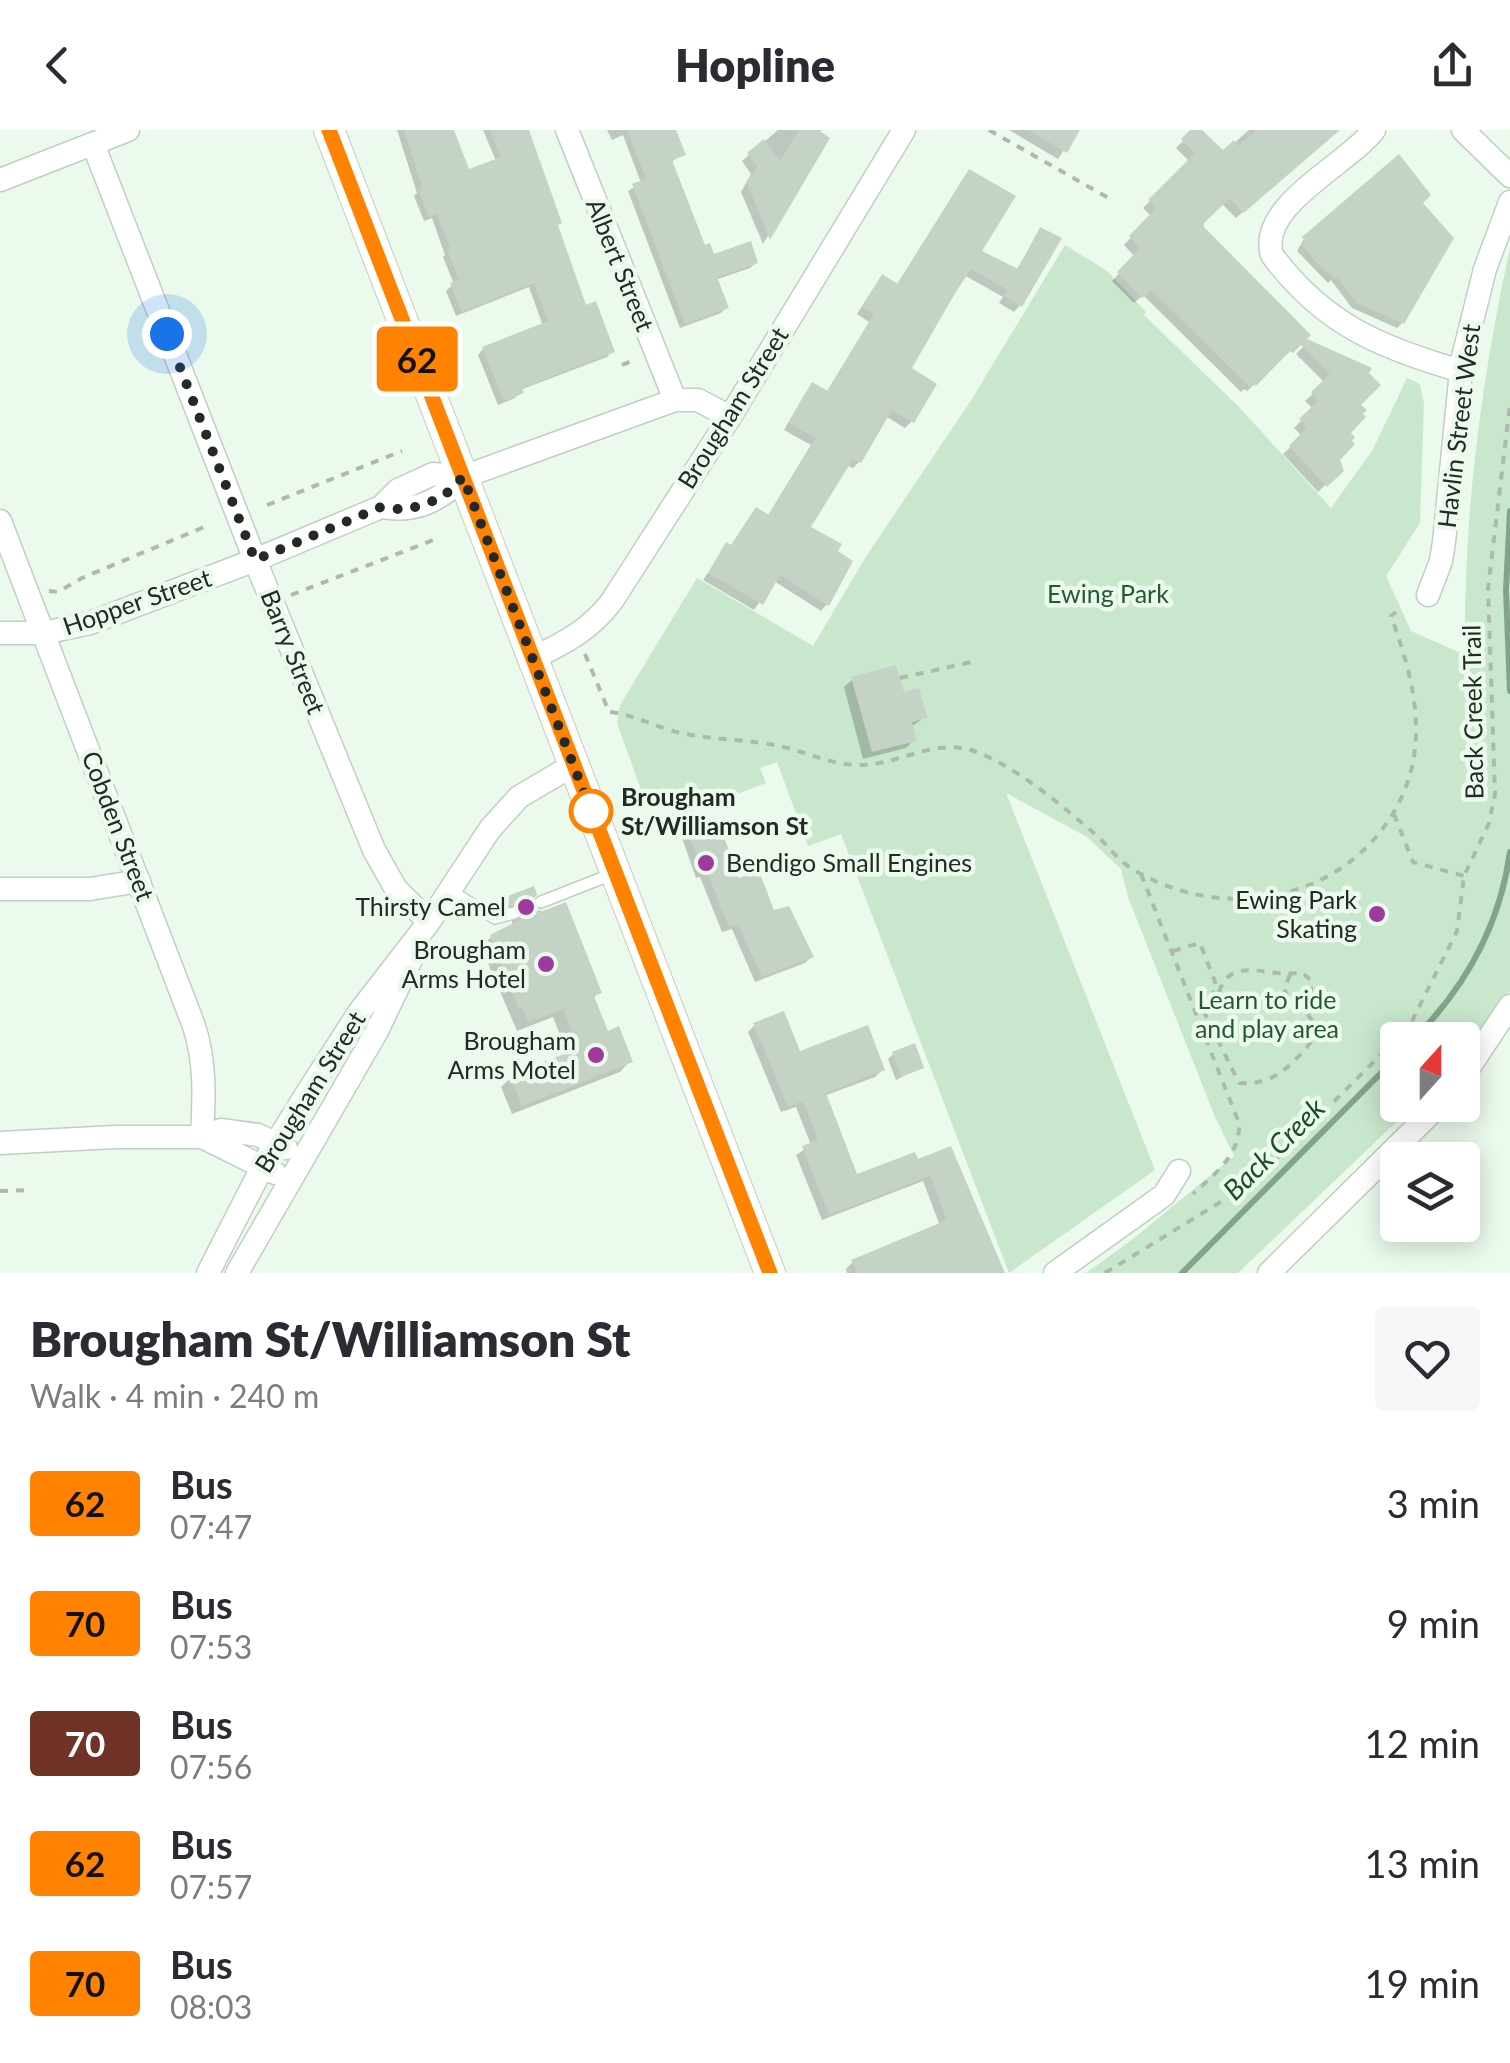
<!DOCTYPE html>
<html lang="en">
<head>
<meta charset="utf-8">
<style>
	body { margin:0; font-family:Lato,sans-serif; background:#f7f7f7; color:#2b2b33; height:100vh; display:flex; flex-direction:column; font-size:38px; white-space:nowrap }
	* { box-sizing:border-box; margin:0 }
	p { font-size:32px; color:#7c7c81 }
	.icon { flex:none; width:55px; height:55px; fill:none; stroke:currentColor; stroke-width:2; stroke-linecap:round; stroke-linejoin:round }
	.map { position:relative; height:1143px; overflow:hidden }
	.sheet { display:flex; flex-direction:column; background:#fff; flex:1 }
	.sheet>* { flex:none }
	.badge { padding:0 20px; border-radius:8px; font-size:35px; line-height:65px }
	.needle { width:65px; rotate:21deg }
	.controls { position:absolute; left:1380px; top:892px; display:grid; gap:20px }
	.controls a { display:grid; place-items:center; width:100px; height:100px; border-radius:10px; background:#fff; box-shadow:0 5px 25px #0003; font-size:50px }
	.you { position:absolute; width:50px; height:50px; margin:-25px; border:8px solid #fff; border-radius:50%; background:#1a73e8; box-shadow:0 0 0 15px #1a73e833 }
	.map>.badge { position:absolute; translate:-50% -50%; box-shadow:0 0 0 5px #fff }
	.round { display:grid; place-items:center; flex:none; width:105px; height:105px; border-radius:10px; background:#f7f7f7 }
	.head { display:flex; align-items:center; justify-content:space-between; height:170px; padding:0 30px }
	h1 { font-size:48px; font-weight:800; line-height:75px }
	ul { padding:0; list-style:none }
	li { display:flex; align-items:center; gap:30px; height:120px; padding:0 30px }
	li div { flex:1 }
	li b { display:block; font-size:38px }
	li em { font-style:normal }
	li .badge { min-width:110px; font-weight:700; text-align:center }
	header { display:flex; justify-content:space-between; align-items:center; height:130px; padding:0 30px; background:#fff; font-size:45px; font-weight:800 }
	.map>svg:first-child { display:block }
	.green { fill:#c9e7cd }
	.shadow { fill:#0003 }
	.lines { fill:none; stroke-linecap:round; stroke-linejoin:round }
	.stream { stroke:#84a489; stroke-width:6 }
	.building { fill:#c5d3c7 }
	.service-casing { stroke:#c1cfc3; stroke-width:14 }
	.minor-casing { stroke:#c1cfc3; stroke-width:25 }
	.tertiary-casing { stroke:#c1cfc3; stroke-width:32 }
	.path { stroke:#adb9ae; stroke-width:4; stroke-dasharray:8 8; stroke-linecap:butt }
	.service { stroke:#fff; stroke-width:11 }
	.minor { stroke:#fff; stroke-width:22 }
	.tertiary { stroke:#fff; stroke-width:30 }
	.line-casing { stroke:#fff; stroke-width:22 }
	.line { stroke:#ff8200; stroke-width:15 }
	.walk { stroke:#232924; stroke-width:10; stroke-dasharray:0 18 }
	.stop-dot { fill:#fff; stroke:#ff8200; stroke-width:5 }
	.poi-dot { fill:#a0399c; stroke:#ebfaed; stroke-width:4 }
	.labels { text-anchor:middle; stroke-width:9; stroke-linejoin:round; paint-order:stroke }
	.street-label { font-size:25px; fill:#232924; stroke:#ebfaed }
	.park-label { font-size:25px; fill:#265832; stroke:#ebfaed }
	.stop-label { font-size:25px; font-weight:bold; fill:#232924; stroke:#ebfaed; text-anchor:start }
	.poi-label { font-size:25px; fill:#232924; stroke:#ebfaed; text-anchor:end }
	.water-label { font-size:28px; font-style:italic; fill:#1b4d28; stroke:#ebfaed }
</style>
</head>
<body>
<header><svg class="icon" aria-label="back" viewBox="0 0 24 24"><path d="M15 5l-7 7 7 7"/></svg>Hopline<svg class="icon" aria-label="share" viewBox="0 0 24 24"><path d="M12 15V3M7 8l5-5 5 5M5 13v7h14v-7"/></svg></header>
<div class="map">
<svg width="1510" height="1143" viewBox="0 0 1510 1143">
	<rect width="100%" height="100%" fill="#ebfaed"/>
	<path class="green" d="M1065,115L1107,141L1146,182L1144,185L1239,277L1331,378L1372,321L1407,248L1420,254L1424,273L1420,393L1386,446L1411,501L1465,525C1463,389 1481,251 1510,118V861L1463,926L1462,910H1398V975H1414L1238,1143H1086L1133,1109L1234,1026L1215,987L1128,767L1121,739L1087,707L1006,663L1155,1040L1009,1143L841,704L808,716L777,632L760,638L766,653L682,685L676,669L648,679L617,593L620,575L697,448L813,516L867,425L972,269Z"/>
	<path class="shadow" d="M397,0H452L467,42L496,31L483,0H524L585,178L612,221L607,227L520,260L515,268L498,275L478,225L483,219L543,196L529,157L456,186L446,161L454,154L443,127L445,125L432,88L424,91L414,66L417,63Z
		M607,0H667L683,24L670,33L703,118L713,127L756,133L750,138L715,150L726,178L721,183L680,198L628,61L641,53L623,5L612,10Z
		M778,0H821L819,3L827,8L763,114L741,62L751,44L742,31Z
		M1009,0H1077L1058,29Z
		M1194,0H1198L1223,23L1249,0H1334L1236,88L1221,73L1201,92L1202,98L1308,205L1247,261L1244,259L1241,262L1143,165L1134,173L1112,151L1135,127L1124,115L1151,86L1143,78L1190,32L1176,18Z
		M963,49L979,122L1016,141L1040,100L1020,175L1014,182L999,173L1003,167L964,145L908,239L912,291L905,298L885,286L859,332L853,338L846,335L808,398L827,474L821,481L774,451L754,480L703,450L727,415L730,417L767,387L811,315L784,300L806,262L812,255L826,263L869,192L857,184L876,154L882,147L896,156Z
		M1420,73L1402,193L1397,198L1352,178L1331,150L1328,153L1297,121L1304,109Z
		M1308,212L1358,275L1337,329L1341,340L1318,362L1283,324L1302,306L1294,298L1313,279L1305,271L1325,253L1296,224Z
		M853,549L902,565L925,587L911,597L914,610L906,618L863,629L844,557Z
		M688,701L811,827L805,833L755,852L732,799L722,802L700,747L696,748L682,708Z
		M510,768L529,771L599,862L592,869L606,904L630,931L620,942L512,984L501,957L512,947L568,925L553,887L517,901L481,817L491,807L512,796V787L497,783Z
		M755,895L799,924L882,940L875,947L824,966L856,1047L916,1032L950,1019L1002,1143H945L938,1130L906,1143H847L846,1139L853,1132L940,1096L923,1051L822,1090L796,1025L811,1015L796,977L781,982L748,902Z
		M893,924L921,937L896,950L888,929Z"/>
	<g class="lines">
		<path class="stream" d="M1510,381L1506,460L1510,561
			M1413,910C1465,858 1500,795 1510,722
			M1182,1143L1398,926"/>
	</g>
	<path class="building" d="M404,0H454L469,39L501,27L490,0H529L562,93L558,95L586,175L596,171L615,222L522,258L524,263L504,271L482,217L548,191L534,153L462,182L450,153L459,150L447,119L450,118L437,84L429,87L418,59L422,57Z
		M627,0H676L686,25L672,30L705,115L710,113L714,124L751,111L758,133L717,147L729,178L685,194L632,54L646,49Z
		M799,0H818L830,8L770,110L747,53L757,36L747,23L764,9L780,31Z
		M1028,0H1080L1067,23Z
		M1190,0H1202L1223,20L1234,10L1238,16L1257,0H1340L1246,81L1243,83L1230,68L1204,93V97L1311,205L1307,209L1372,238L1369,243L1381,255L1361,275L1367,280L1363,284L1366,287L1351,303L1355,307L1352,311L1355,314L1340,330L1344,341L1327,357L1289,316L1307,297L1299,289L1318,271L1311,262L1330,244L1301,215L1293,223L1290,221L1256,256L1253,253L1250,257L1151,160L1142,168L1117,142L1140,118L1129,106L1156,78L1148,70L1195,23L1181,9Z
		M1399,24L1431,65L1423,73L1454,108L1404,194L1357,173L1337,147L1335,149L1320,136L1301,114L1305,111L1302,107Z
		M969,39L1016,66L982,121L1018,139L1040,97L1062,108L1022,177L1004,166L1008,160L971,139L954,165L912,238L937,254L914,293L892,280L861,333L853,329L811,397L842,414L838,421L853,431L829,476L780,445L763,475L708,443L726,412L731,415L756,377L769,385L816,308L789,293L812,252L828,261L874,184L862,177L882,144L898,154Z
		M896,535L904,562L919,558L928,588L912,592L917,611L872,622L851,547Z
		M717,688L739,748L759,741L774,780L789,776L814,827L762,847L738,794L729,797L707,742L703,743L687,699Z
		M534,756L537,764L532,772L536,780L543,781L566,772L602,863L594,866L608,901L619,896L633,932L522,976L510,945L579,918L563,879L528,892L522,878L519,879L490,805L521,789V777L507,775L506,771L510,769L508,766Z
		M784,881L800,921L868,895L885,940L826,963L857,1044L915,1022L918,1029L951,1016L1005,1143H857L851,1130L947,1090L930,1046L829,1085L802,1016L818,1010L803,971L788,977L753,893Z
		M915,913L924,938L901,947L892,922Z"/>
	<g class="lines">
		<defs>
			<path id="service" d="M450,761L495,788L514,783
				M541,772L615,743"/>
			<path id="minor" d="M567,0L675,270
				M1374,0C1347,35 1257,76 1272,125C1323,194 1381,218 1461,241
				M1463,0L1510,46
				M93,14L255,430L374,720L396,759L429,792
				M0,50L128,0
				M381,377C415,383 440,371 463,347L675,270H698L730,287
				M0,391L194,896C206,933 204,969 202,1007
				M1428,465L1441,431L1444,412L1462,231L1485,139L1510,72
				M0,503H44L90,493L255,430L381,377L398,360L433,344L463,347
				M533,528C565,513 591,499 612,471L730,287L904,0
				M0,759H90L139,751
				M1462,948L1510,876
				M202,1007L275,1043
				M0,1013L115,1007H202L221,1000L258,1005L286,1018
				M208,1143L268,1026L307,963L360,881L429,792L490,699L519,667L573,635
				M237,1143L377,901L410,832
				M1055,1143L1164,1065L1179,1041
				M1269,1143L1439,975"/>
			<path id="tertiary" d="M329,0L770,1143"/>
		</defs>
		<use href="#service" class="service-casing"/>
		<use href="#minor" class="minor-casing"/>
		<use href="#tertiary" class="tertiary-casing"/>
		<path class="path" d="M989,0L1112,70
			M622,235L636,229
			M267,375L402,321
			M49,461L58,462L82,448L209,395
			M291,465L436,409
			M585,524L609,582C633,584 657,598 681,603C713,610 747,609 779,616C805,621 833,636 860,635C897,635 934,609 971,620C1012,633 1064,677 1096,705C1108,715 1115,727 1128,736C1208,789 1321,778 1381,701C1434,632 1418,560 1391,486L1396,482
			M900,548L976,531
			M1394,684L1413,732L1464,746
			M1141,744L1239,993C1241,1024 1214,1045 1193,1064
			M1173,821L1200,813L1219,862
			M1290,845L1284,859L1291,873L1303,878
			M1219,862C1232,823 1270,850 1301,842L1311,850V868L1303,878L1316,896L1317,905C1294,932 1277,956 1239,953L1201,876L1209,862L1291,873
			M0,1061L30,1060
			M1105,1143L1253,1052L1409,897L1457,801L1464,746L1489,693L1495,664L1488,459L1510,274"/>
		<use href="#service" class="service"/>
		<use href="#minor" class="minor"/>
		<use href="#tertiary" class="tertiary"/>
	</g>
	<g class="lines">
		<defs>
			<path id="line" d="M329,0L770,1143"/>
		</defs>
		<use href="#line" class="line-casing"/>
		<use href="#line" class="line"/>
		<path class="walk" d="M167,204L255,430L381,377L406,380L442,368L463,347L591,681"/>
	</g>
	<circle class="stop-dot" cx="591" cy="681" r="20"/>
	<g class="poi-dot">
		<circle cx="706" cy="733" r="10"/>
		<circle cx="526" cy="777" r="10"/>
		<circle cx="1377" cy="784" r="10"/>
		<circle cx="546" cy="834" r="10"/>
		<circle cx="596" cy="925" r="10"/>
	</g>
	<g class="labels">
		<g class="street-label">
			<text transform="translate(620 135) rotate(68)" y="9">Albert Street</text>
			<text transform="translate(733 278) rotate(-58)" y="9">Brougham Street</text>
			<text transform="translate(1459 296) rotate(-83)" y="9">Havlin Street West</text>
			<text transform="translate(137 472) rotate(-19)" y="9">Hopper Street</text>
			<text transform="translate(293 522) rotate(68)" y="9">Barry Street</text>
			<text transform="translate(1473 582) rotate(-91)" y="9">Back Creek Trail</text>
			<text transform="translate(118 696) rotate(69)" y="9">Cobden Street</text>
			<text transform="translate(310 962) rotate(-58)" y="9">Brougham Street</text>
		</g>
		<g class="park-label">
			<text x="1108" y="473">Ewing Park</text>
			<text x="1267" y="879">Learn to ride<tspan x="1267" dy="29">and play area</tspan></text>
		</g>
		<g class="stop-label">
			<text x="621" y="676">Brougham<tspan x="621" dy="29">St/Williamson St</tspan></text>
		</g>
		<g class="poi-label">
			<text x="726" y="742" text-anchor="start">Bendigo Small Engines</text>
			<text x="1357" y="779">Ewing Park<tspan x="1357" dy="29">Skating</tspan></text>
			<text x="506" y="786">Thirsty Camel</text>
			<text x="526" y="829">Brougham<tspan x="526" dy="29">Arms Hotel</tspan></text>
			<text x="576" y="920">Brougham<tspan x="576" dy="29">Arms Motel</tspan></text>
		</g>
		<g class="water-label">
			<text transform="translate(1274 1019) rotate(-45)" y="10">Back Creek</text>
		</g>
	</g>
</svg>
<div class="controls">
<a><svg class="needle" viewBox="-14 -14 28 28"><path d="M0-13l5 13h-10z" fill="#e53935"/><path d="M0 13l5-13h-10z" fill="#7c7c81"/></svg></a>
<a><svg class="icon" aria-label="layers" viewBox="0 0 24 24"><path d="M12 4l9 5-9 5-9-5zM3 14l9 5 9-5"/></svg></a>
</div>
<div class="you" style="left:167px;top:204px"></div>
<b class="badge" style="left:417px;top:229px;background:#ff8200;color:#111">62</b>
</div>
<section class="sheet">
<div class="head"><div><h1>Brougham St/Williamson St</h1><p>Walk · 4 min · 240 m</p></div><a class="round"><svg class="icon" aria-label="heart" viewBox="0 0 24 24"><path d="M12 20l-8-8c-3-5 5-10 8-4 3-6 11-1 8 4z"/></svg></a></div>
<ul>
<li><span class="badge" style="background:#ff8200;color:#111">62</span><div><b>Bus</b><p>07:47</p></div><em>3 min</em></li>
<li><span class="badge" style="background:#ff8200;color:#111">70</span><div><b>Bus</b><p>07:53</p></div><em>9 min</em></li>
<li><span class="badge" style="background:#703227;color:#fff">70</span><div><b>Bus</b><p>07:56</p></div><em>12 min</em></li>
<li><span class="badge" style="background:#ff8200;color:#111">62</span><div><b>Bus</b><p>07:57</p></div><em>13 min</em></li>
<li><span class="badge" style="background:#ff8200;color:#111">70</span><div><b>Bus</b><p>08:03</p></div><em>19 min</em></li>
</ul>
</section>
</body>
</html>
